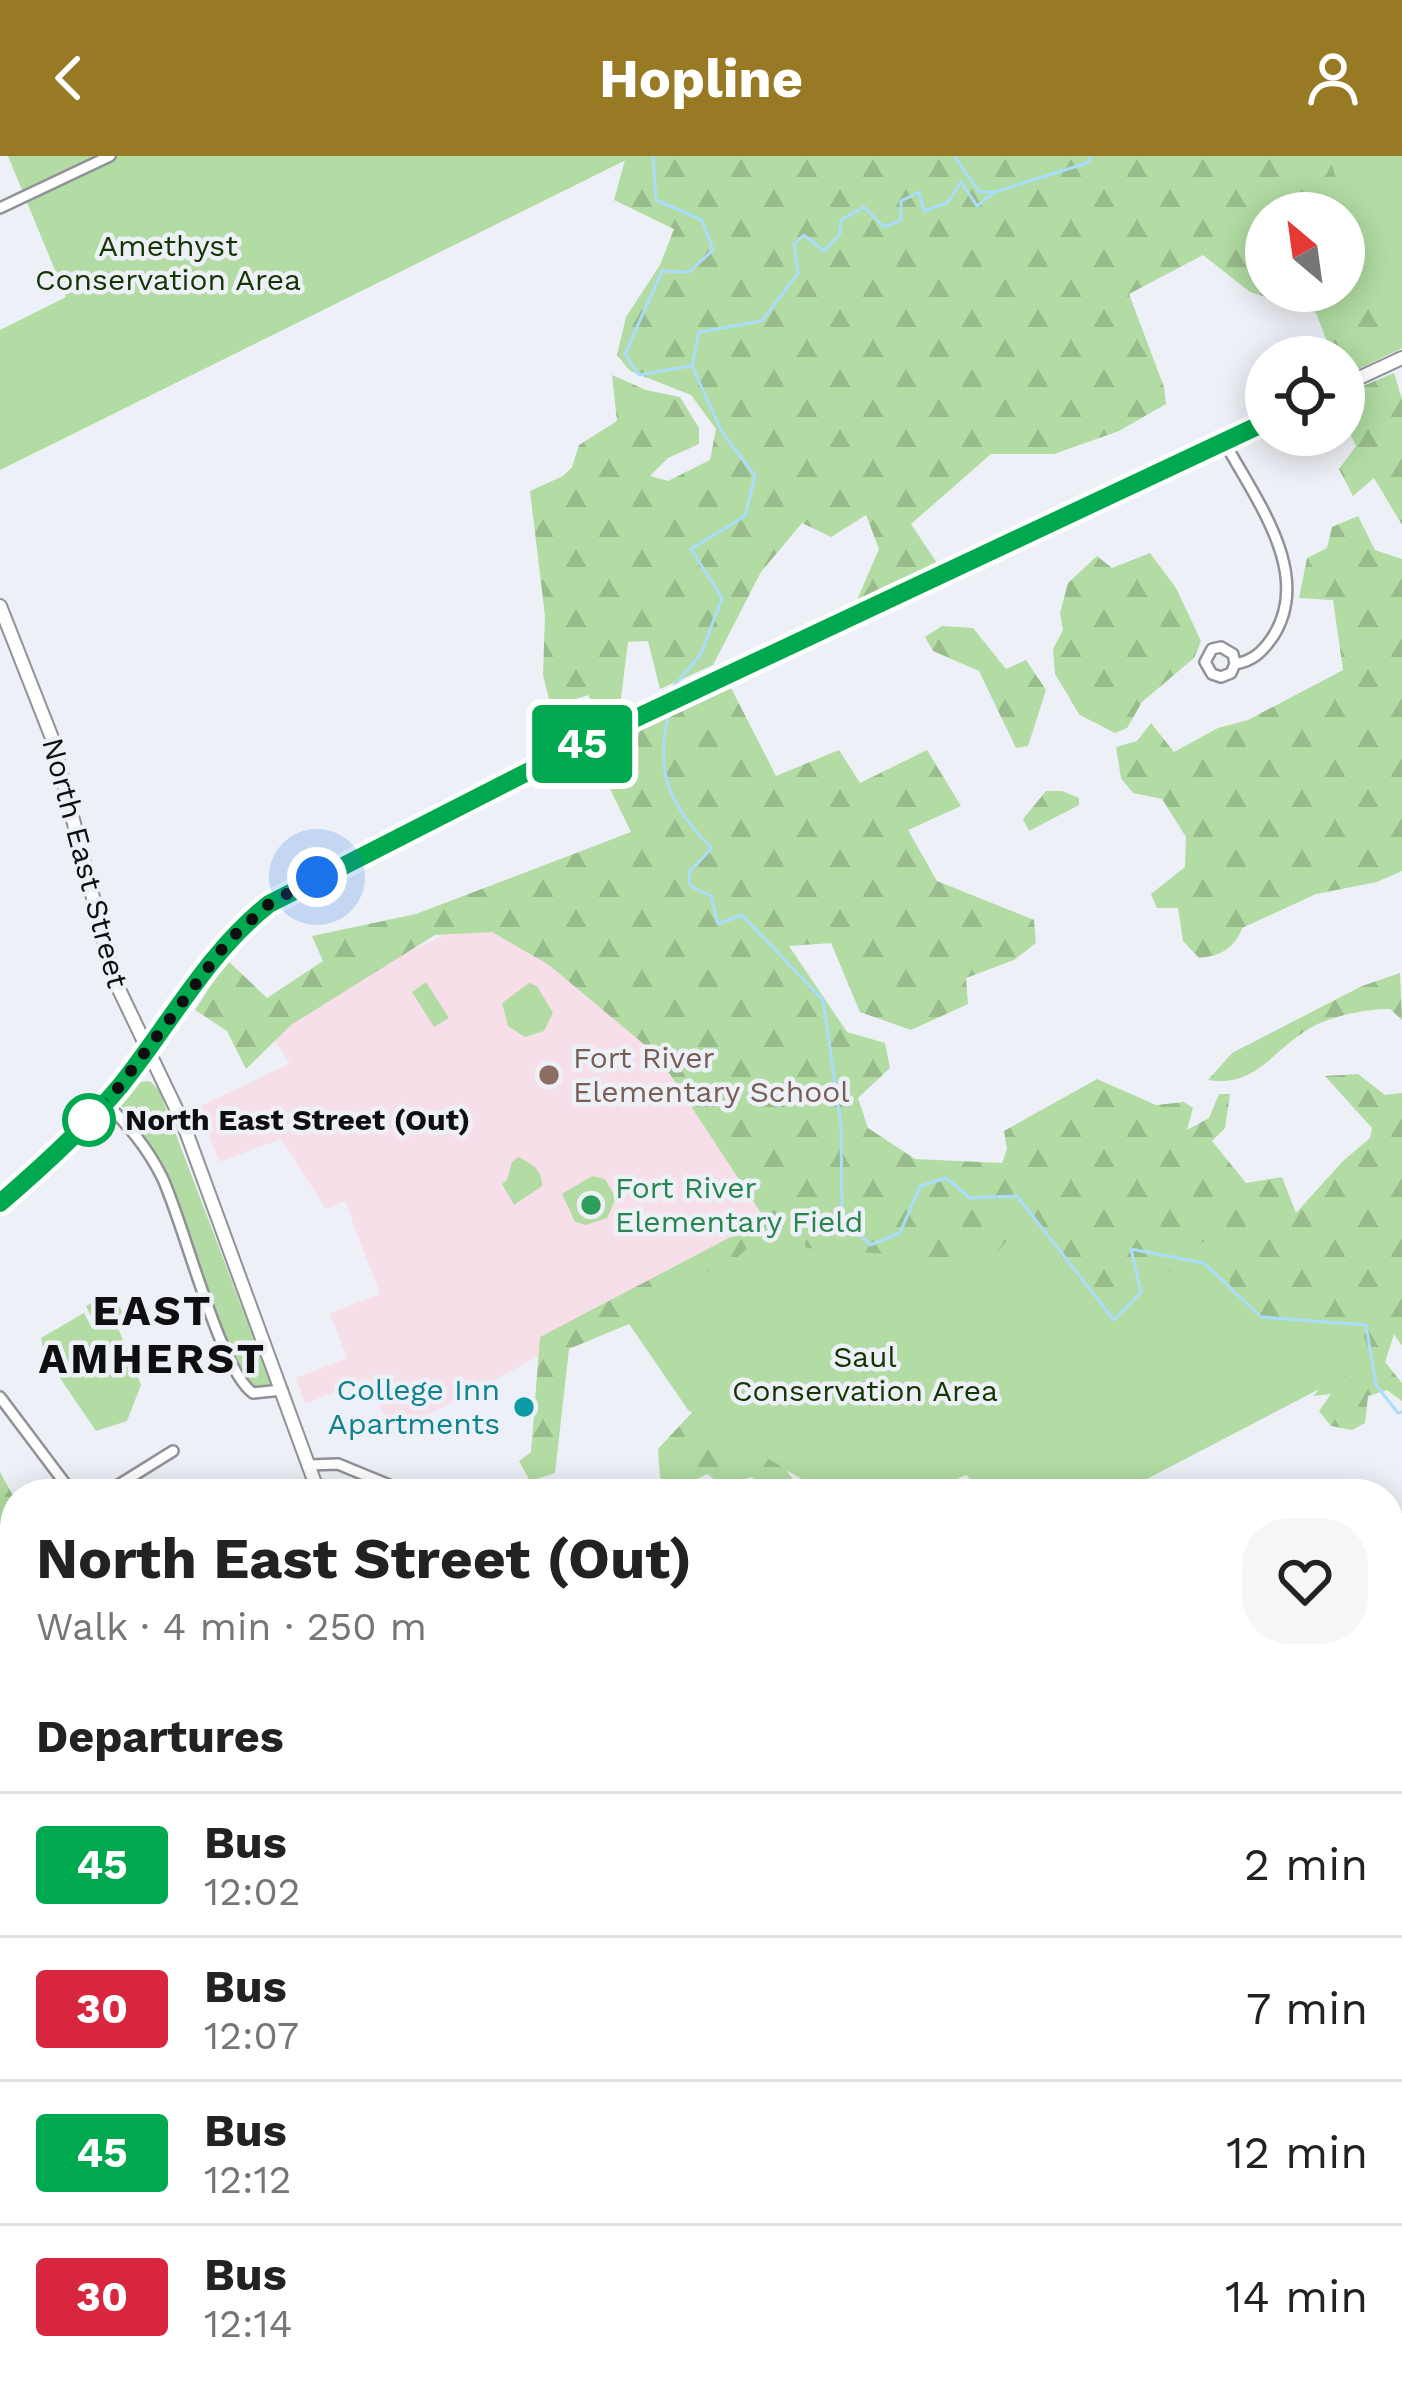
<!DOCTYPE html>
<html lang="en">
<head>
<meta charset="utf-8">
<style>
	body { margin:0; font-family:"Work Sans",sans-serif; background:#f6f6f6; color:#222; height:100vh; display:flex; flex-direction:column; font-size:45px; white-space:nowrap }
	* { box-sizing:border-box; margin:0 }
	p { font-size:39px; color:#767676 }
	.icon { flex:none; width:66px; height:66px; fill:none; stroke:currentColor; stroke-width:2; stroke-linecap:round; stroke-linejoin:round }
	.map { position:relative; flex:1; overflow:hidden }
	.details { position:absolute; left:0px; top:1323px; width:1404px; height:915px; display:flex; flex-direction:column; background:#fff; border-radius:48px 48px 0 0; box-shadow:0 6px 30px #0003 }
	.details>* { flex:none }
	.badge { padding:0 24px; border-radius:9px; font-size:42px; line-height:78px }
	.needle { width:78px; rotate:331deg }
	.tools { position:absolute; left:1245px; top:36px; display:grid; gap:24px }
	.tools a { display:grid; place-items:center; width:120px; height:120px; border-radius:50%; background:#fff; box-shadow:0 6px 30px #0003; font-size:60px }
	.you { position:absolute; width:60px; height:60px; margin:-30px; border:9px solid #fff; border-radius:50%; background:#1a73e8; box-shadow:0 0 0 18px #1a73e833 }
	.map>.badge { position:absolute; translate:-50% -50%; box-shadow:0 0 0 6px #fff }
	h2 { padding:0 36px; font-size:45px; line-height:108px }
	.round { display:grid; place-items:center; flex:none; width:126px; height:126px; border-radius:48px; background:#f6f6f6 }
	.overview { display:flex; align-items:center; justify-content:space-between; height:204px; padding:0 36px }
	h1 { font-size:57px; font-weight:700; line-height:90px }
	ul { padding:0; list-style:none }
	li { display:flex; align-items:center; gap:36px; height:144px; padding:0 36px; border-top:3px solid #e0e0e0 }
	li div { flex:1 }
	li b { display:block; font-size:45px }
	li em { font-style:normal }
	li .badge { min-width:132px; font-weight:700; text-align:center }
	header { display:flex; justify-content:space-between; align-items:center; height:156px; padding:0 36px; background:#977a23; color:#fff; font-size:54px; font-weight:700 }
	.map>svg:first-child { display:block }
	.education { fill:#f7dfe9 }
	.forest { fill:url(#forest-firs); fill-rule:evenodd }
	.park { fill:#b2dca3 }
	.water { fill:#aaddfc }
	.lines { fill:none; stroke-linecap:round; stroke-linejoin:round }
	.stream { stroke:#aaddfc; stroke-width:3 }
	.minor-casing { stroke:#909298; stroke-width:14 }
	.secondary-casing { stroke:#909298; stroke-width:16 }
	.trunk-casing { stroke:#a4725a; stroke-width:18 }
	.minor { stroke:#fff; stroke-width:9 }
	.secondary { stroke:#fff; stroke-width:12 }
	.trunk { stroke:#f6ba9a; stroke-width:14 }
	.line-casing { stroke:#fff; stroke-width:27 }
	.line { stroke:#00a950; stroke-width:18 }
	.walk { stroke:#0f0f12; stroke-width:12; stroke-dasharray:0 21.6 }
	.education-dot { fill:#8d6e63; stroke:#eef0f7; stroke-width:4.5 }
	.stop-dot { fill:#fff; stroke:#00a950; stroke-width:6 }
	.leisure-dot { fill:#2e9e5b; stroke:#eef0f7; stroke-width:4.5 }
	.culture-dot { fill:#0f9aa8; stroke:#eef0f7; stroke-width:4.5 }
	.labels { text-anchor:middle; stroke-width:9; stroke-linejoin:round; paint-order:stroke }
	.park-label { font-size:30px; fill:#133502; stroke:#eef0f7 }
	.street-label { font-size:30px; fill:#0f0f12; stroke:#eef0f7 }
	.education-label { font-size:30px; fill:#785e54; stroke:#eef0f7; text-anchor:start }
	.stop-label { font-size:30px; font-weight:bold; fill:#0f0f12; stroke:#eef0f7; text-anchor:start }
	.leisure-label { font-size:30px; fill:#27864d; stroke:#eef0f7; text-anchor:start }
	.culture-label { font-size:30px; fill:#0d838f; stroke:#eef0f7; text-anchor:end }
	.district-label { font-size:42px; font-weight:bold; letter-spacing:3px; fill:#0f0f12; stroke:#eef0f7 }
</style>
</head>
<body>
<header><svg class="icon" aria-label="back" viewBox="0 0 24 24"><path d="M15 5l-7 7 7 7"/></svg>Hopline<svg class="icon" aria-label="person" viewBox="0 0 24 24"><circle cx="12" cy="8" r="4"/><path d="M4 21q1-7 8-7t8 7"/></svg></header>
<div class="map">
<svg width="1402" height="2237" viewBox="0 0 1402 2237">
	<defs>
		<pattern id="forest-firs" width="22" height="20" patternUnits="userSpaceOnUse" patternTransform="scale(3)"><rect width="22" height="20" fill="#b2dca3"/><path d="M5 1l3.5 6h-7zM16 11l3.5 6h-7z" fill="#98bc8b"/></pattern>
	</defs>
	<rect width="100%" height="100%" fill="#eef0f7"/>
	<path class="education" d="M638,684L843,1024L547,1196L393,1277L366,1223L305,1248L296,1222L347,1202L330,1157L380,1138L345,1045L326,1053L281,983L219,1006L199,951L290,907L263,867Z"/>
	<path class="forest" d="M631,0H1329L1331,6L1402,0V192L1344,220V201H1333L1316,157L1250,136L1203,99L1129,138L1164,231L1166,248L1119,275L1054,298H991L911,368L937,407L854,451L879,393L866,359L831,381L802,367L761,416L713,509L660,533L648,485L628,486L620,550L602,563L588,539L551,551L543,519L545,460L530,335L563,320L572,311L579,289L617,265L612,219L646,234L680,241L699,272V288L668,302L650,320L668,325L710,304L716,273L691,239L630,215L617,199L626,161L660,109L674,73L614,44L625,4ZM1266,57H1344V135H1266Z
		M1394,217L1402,243V369L1374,322L1353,340L1339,313L1356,290L1344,266V238Z
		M1358,360L1375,394L1402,403V715L1377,726L1316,738L1242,772C1235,793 1219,800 1199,802L1183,785L1178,752H1157L1151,738L1185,711L1186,681L1162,643L1133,637L1121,622L1116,591L1137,585L1151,567L1174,596L1218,572L1248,564L1343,514L1333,444L1299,442L1307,402L1327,392L1332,371Z
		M1150,397L1176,432L1201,485L1194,502L1142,546L1127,572L1115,577L1080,559L1055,518L1053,493L1063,474L1060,457L1068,427L1097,400L1112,412Z
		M942,470L973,472L1006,513L1026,504L1046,534L1028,590L1016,592L979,515L933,495L925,481Z
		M729,528L776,620L839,594L860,627L927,594L961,650L908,674L937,725L1034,764L1036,787L1014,804L966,822L968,848L911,874L860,856L831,787L789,790L847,876L885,887L890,912L858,942L868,972L915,1003L1002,1007L1007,993L1004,975L1097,923L1156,949L1184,946L1193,952L1187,974L1209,962L1219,938H1230L1225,972L1212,985L1246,1027L1282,1021L1296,1057L1343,1005L1370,982L1372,972L1325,920L1358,918L1385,939L1402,937V1190L1394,1178L1385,1206L1402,1227V1245L1387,1234L1368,1240L1365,1267L1352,1274L1331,1270L1319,1255L1331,1238L1313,1240L1333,1218L1180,1185L809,1093L569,1193L555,1317L530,1325L519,1305L531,1296L540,1181L765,1063L658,900L549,809L492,776L435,779L291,869L246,913L227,875L195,854L227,804L267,842L323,805L312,780L416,758L631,676L591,594Z
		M1046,635H1062L1079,642V649L1029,675L1023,663Z
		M1400,817L1402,864L1390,853C1367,852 1327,861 1307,874C1271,896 1255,932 1208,924L1232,897L1362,830Z
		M698,1250L777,1298L799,1334L805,1338H778L752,1321L722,1329L707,1318L678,1333L660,1322L658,1293Z
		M0,1316L15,1343V1441L0,1436Z
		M15,1579V2223H597L602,2237H0V1587Z
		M1393,1634L1402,1637V1685C1388,1672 1384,1652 1393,1634Z
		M1389,2108L1402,2115V2237H1386L1365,2223H1389Z"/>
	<path class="park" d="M8,0H634L0,314V174L66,141Z
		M1329,0H1402V192L1392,197Z
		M426,826L449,862L434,871L412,836Z
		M529,827L537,830L553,857L544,875L525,881L508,870L502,847Z
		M150,925L159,934L271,1228L255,1231L238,1216L192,1093L146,986L120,947L138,926Z
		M518,1001C531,1007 543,1014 542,1030L514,1049L502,1028L507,1024L512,1006Z
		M592,1020L605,1023L616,1042L607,1062L586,1069L575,1066L562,1038Z
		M1029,1056L1064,1107L1076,1136L1105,1155L1119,1154L1136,1128H1155C1182,1107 1201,1071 1238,1083L1241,1090C1195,1181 1297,1176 1355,1170L1364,1180L1373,1205L1118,1338H985L966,1319L921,1338H826L688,1254L621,1156L664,1131L694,1125L710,1113L725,1111L747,1093L777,1083L785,1073L802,1070L806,1092L990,1106Z
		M111,1136L123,1157L114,1162L141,1229L127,1265L96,1275L45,1200L41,1182L84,1157L92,1172L96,1170L86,1150Z"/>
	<path class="water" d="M0,2087L15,2110V2223H53L55,2237H3Z"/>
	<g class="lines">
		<path class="stream" d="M653,0L656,44L702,64L713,94L689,116L662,115L625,198L639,219L690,210
			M954,0L979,36H995L1087,7L1092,0
			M692,210L699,176L762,165L798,117L794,88L804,79L824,95L840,78L841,64L864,51L884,71L901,64V45L919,36L924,55L947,47L961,26L977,50L995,36
			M669,536L701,498L722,442L691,393L745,360L755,320L722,276L693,212
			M668,562C654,617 672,653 712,692L689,716L690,730L711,740L718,768L742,759L823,844L841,969L842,1056L870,1089L900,1077L920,1030L946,1022L970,1042L1017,1040L1114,1164L1141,1136L1131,1093L1204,1107L1261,1161L1366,1169L1376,1229L1398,1257L1402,1256"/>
		<defs>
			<path id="minor" d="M0,52L110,0
				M1224,285C1254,342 1315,418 1272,482C1262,496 1253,505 1235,508L1233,498L1221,491L1212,493L1205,506L1212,518L1221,521L1231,517L1235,508
				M105,946C128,969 147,991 162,1021C184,1067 219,1213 253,1237L282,1234
				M0,1241L73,1338
				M309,1309L338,1308L411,1338
				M104,1338L173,1295"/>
			<path id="secondary" d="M1344,229L1402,202
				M0,450L52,582L114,823L183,967L319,1338
				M0,1047L45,1007L119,931L228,785L269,748L551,603L1266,266
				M610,2223L615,2237"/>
			<path id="trunk" d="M0,1571L15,1564
				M1389,1704L1402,1708"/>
		</defs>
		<use href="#minor" class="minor-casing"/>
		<use href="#secondary" class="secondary-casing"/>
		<use href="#trunk" class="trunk-casing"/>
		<use href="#minor" class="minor"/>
		<use href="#secondary" class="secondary"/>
		<use href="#trunk" class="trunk"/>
	</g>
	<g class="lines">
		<defs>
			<path id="line" d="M0,1047C42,1011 85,972 121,929C170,868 207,797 269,748L600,579L1266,266"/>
		</defs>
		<use href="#line" class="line-casing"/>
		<use href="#line" class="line"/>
		<path class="walk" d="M89,964L119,931L228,785L269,748L317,721"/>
	</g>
	<circle class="education-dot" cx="549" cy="919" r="12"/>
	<circle class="stop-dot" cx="89" cy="964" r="24"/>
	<circle class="leisure-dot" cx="591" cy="1049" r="12"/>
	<circle class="culture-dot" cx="524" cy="1251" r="12"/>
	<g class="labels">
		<g class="park-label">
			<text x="168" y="100">Amethyst<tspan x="168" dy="34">Conservation Area</tspan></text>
			<text x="865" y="1211">Saul<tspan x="865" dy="34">Conservation Area</tspan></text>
		</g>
		<g class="street-label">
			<text transform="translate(85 707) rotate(75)" y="10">North East Street</text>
		</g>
		<g class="education-label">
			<text x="573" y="912">Fort River<tspan x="573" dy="34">Elementary School</tspan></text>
		</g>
		<g class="stop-label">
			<text x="125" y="974">North East Street (Out)</text>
		</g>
		<g class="leisure-label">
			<text x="615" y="1042">Fort River<tspan x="615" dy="34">Elementary Field</tspan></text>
		</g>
		<g class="culture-label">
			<text x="500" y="1244">College Inn<tspan x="500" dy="34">Apartments</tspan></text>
		</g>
		<g class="district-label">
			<text x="153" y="1169">EAST<tspan x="153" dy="48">AMHERST</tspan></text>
		</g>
	</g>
</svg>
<div class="tools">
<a><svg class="needle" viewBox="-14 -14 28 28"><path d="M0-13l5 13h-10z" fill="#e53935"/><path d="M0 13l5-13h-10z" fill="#767676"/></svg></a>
<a><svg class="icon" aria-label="locate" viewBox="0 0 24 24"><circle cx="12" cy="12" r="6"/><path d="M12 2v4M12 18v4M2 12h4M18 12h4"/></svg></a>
</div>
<div class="you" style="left:317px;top:721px"></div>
<b class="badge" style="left:582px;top:588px;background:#00a950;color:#fff">45</b>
<section class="details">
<div class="overview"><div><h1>North East Street (Out)</h1><p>Walk · 4 min · 250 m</p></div><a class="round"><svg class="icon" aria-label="heart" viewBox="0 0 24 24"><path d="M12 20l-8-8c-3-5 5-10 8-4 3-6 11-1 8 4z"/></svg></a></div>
<h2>Departures</h2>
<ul>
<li><span class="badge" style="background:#00a950;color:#fff">45</span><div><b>Bus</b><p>12:02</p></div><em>2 min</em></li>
<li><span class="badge" style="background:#d7263d;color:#fff">30</span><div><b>Bus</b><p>12:07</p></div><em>7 min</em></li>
<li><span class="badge" style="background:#00a950;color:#fff">45</span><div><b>Bus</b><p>12:12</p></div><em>12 min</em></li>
<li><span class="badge" style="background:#d7263d;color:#fff">30</span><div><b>Bus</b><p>12:14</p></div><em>14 min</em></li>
</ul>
</section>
</div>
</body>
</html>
